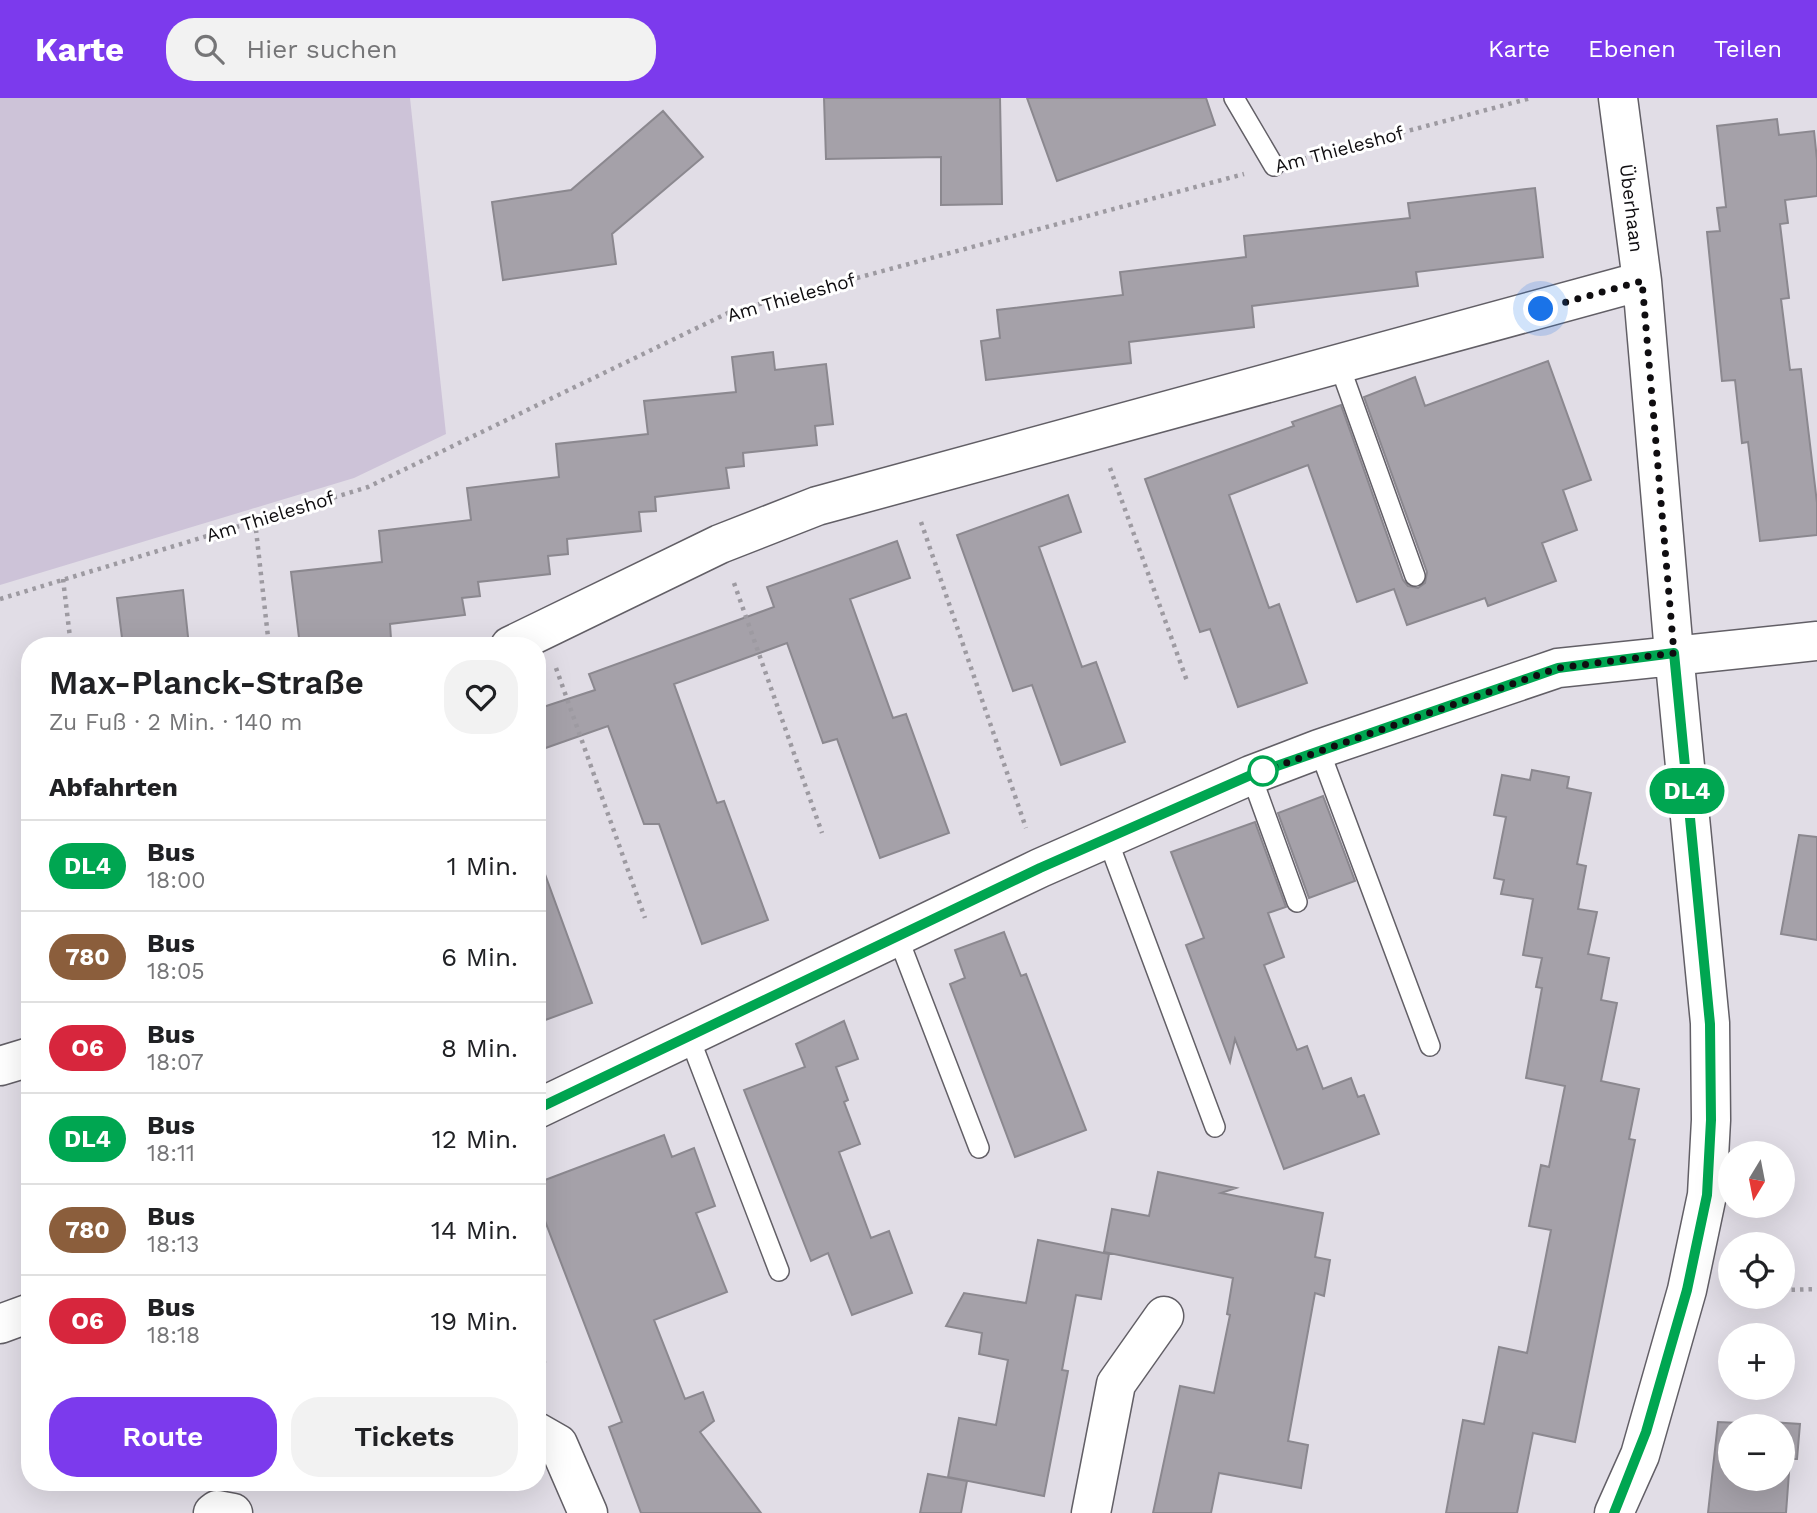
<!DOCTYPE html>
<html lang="de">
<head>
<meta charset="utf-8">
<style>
	body { margin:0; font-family:"Work Sans",sans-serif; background:#f2f2f2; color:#202124; height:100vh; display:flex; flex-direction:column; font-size:26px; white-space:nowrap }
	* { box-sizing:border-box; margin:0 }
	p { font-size:23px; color:#757577 }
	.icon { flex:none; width:38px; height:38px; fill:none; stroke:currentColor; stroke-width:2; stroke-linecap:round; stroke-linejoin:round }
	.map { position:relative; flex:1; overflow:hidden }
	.details { position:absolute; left:21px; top:539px; width:525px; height:854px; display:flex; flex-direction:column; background:#fff; border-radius:28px; box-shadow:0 7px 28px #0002 }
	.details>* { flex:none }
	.badge { padding:0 14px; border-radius:23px; font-size:24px; line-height:46px }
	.needle { width:46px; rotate:190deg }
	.controls { position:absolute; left:1718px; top:1043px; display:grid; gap:14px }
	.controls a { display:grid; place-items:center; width:77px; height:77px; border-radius:50%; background:#fff; box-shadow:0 7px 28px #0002; font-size:35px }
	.you { position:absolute; width:35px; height:35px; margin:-18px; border:5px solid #fff; border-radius:50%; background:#1a73e8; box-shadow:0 0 0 10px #1a73e833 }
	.map>.badge { position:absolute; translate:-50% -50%; box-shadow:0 0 0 4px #fff }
	h2 { padding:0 28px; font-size:26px; line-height:63px }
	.round { display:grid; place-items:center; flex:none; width:74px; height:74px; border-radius:28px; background:#f2f2f2 }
	.head { display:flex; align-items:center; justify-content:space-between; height:119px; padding:0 28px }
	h1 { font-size:33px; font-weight:600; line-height:52px }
	.button { display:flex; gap:14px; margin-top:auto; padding:14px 28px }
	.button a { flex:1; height:80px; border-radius:28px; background:#7c3aed; color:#fff; font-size:28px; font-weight:600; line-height:80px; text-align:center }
	.button a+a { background:#f2f2f2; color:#202124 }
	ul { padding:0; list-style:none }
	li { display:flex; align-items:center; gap:21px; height:91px; padding:0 28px; border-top:2px solid #e0e0e0 }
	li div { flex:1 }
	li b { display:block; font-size:26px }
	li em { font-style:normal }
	li .badge { min-width:77px; font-weight:700; text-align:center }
	header { display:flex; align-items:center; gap:42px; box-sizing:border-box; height:98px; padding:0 35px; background:#7c3aed; color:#fff }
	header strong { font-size:33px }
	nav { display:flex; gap:38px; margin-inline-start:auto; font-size:24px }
	.search { width:490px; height:63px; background:#f2f2f2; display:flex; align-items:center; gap:18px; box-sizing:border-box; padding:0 24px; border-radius:28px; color:#757577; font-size:26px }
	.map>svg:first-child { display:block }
	.green { fill:#cdc3d8 }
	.building { fill:#a5a1a9; stroke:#8b888f; stroke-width:2; fill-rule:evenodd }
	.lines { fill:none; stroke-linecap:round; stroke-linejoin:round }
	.lane-casing { stroke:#625f66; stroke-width:22 }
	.street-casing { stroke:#625f66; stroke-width:41 }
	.secondary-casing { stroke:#625f66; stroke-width:41 }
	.path { stroke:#9d9aa1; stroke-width:4.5; stroke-dasharray:3.5 5; stroke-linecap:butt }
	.lane { stroke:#fff; stroke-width:19 }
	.street { stroke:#fff; stroke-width:38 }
	.secondary { stroke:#fff; stroke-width:38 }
	.line-casing { stroke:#fff; stroke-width:16 }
	.line { stroke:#00a651; stroke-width:10 }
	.walk { stroke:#0f0d10; stroke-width:7; stroke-dasharray:0 12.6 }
	.stop-dot { fill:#fff; stroke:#00a651; stroke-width:3.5 }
	.labels { text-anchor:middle; stroke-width:6; stroke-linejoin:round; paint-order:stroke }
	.street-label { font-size:19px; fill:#0f0d10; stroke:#fff }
</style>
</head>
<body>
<header>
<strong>Karte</strong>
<div class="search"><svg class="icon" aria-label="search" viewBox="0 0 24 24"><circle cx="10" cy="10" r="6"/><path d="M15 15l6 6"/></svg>Hier suchen</div>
<nav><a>Karte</a><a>Ebenen</a><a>Teilen</a></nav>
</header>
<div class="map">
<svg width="1817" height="1415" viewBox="0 0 1817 1415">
	<rect width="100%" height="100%" fill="#e1dde6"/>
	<path class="green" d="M0,0H410L446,336L354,380L0,487Z"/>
	<path class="building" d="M824,0H1000L1002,106L941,107V59L826,61Z
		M1027,0H1206L1215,27L1057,83Z
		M663,13L703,59L612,136L616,166L503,182L492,104L571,92Z
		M1777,21L1779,37L1814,33L1817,62V98L1785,102L1788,125L1780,126L1789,200L1781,201L1790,272L1801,271L1817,405V437L1760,443L1748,344L1742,345L1735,282L1722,283L1707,134L1720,133L1717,110L1726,109L1717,28Z
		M1535,90L1543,159L1416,174L1418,188L1252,208L1254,229L1129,244L1131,265L986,282L981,243L1000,240L997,212L1123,197L1120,174L1246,159L1244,138L1410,120L1408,105Z
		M773,254L775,272L826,266L833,326L815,328L817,347L743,355L744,368L726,370L729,390L655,399L656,413L639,414L641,433L567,441L568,456L548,458L550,476L478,484L480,498L462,500L465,517L390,526L391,541L373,543L374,548H300L291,474L382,464L379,433L471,422L467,390L559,379L556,346L648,336L644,303L736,294L732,259Z
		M1548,263L1591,382L1563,392L1577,432L1542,445L1556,483L1488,508L1485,500L1407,527L1394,491L1357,504L1308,367L1229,397L1269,510L1279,506L1307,585L1238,609L1210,531L1200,534L1145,381L1294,328L1292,324L1341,307L1403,482L1408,488L1418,490L1425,485L1427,474L1364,299L1415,279L1425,308Z
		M1068,397L1081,434L1039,449L1082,569L1096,564L1125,644L1061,667L1032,587L1013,593L957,437Z
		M897,443L910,480L850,501L893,620L906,616L949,735L880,760L837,641L823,645L787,545L674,586L717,705L724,703L768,822L702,846L659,726H644L608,628L537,653V611L595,592L589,576L774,509L767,489Z
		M183,492L189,548H123L117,500Z
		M1532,672L1569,679L1567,690L1591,695L1577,766L1586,768L1578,811L1597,814L1588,856L1609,860L1601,902L1617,905L1601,983L1639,991L1629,1041L1635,1042L1575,1344L1533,1335L1517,1415H1446L1463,1322L1484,1326L1499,1249L1527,1255L1551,1132L1529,1128L1541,1067L1549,1069L1565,988L1526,980L1542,890L1536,889L1542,860L1523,857L1533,801L1501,796L1504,782L1494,780L1506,719L1494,717L1502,677L1530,682Z
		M1323,698L1355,783L1309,800L1278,715Z
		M1255,724L1286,809L1268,815L1284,859L1264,867L1297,952L1307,948L1323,991L1351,980L1358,999L1364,997L1379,1036L1284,1071L1235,941L1230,964L1186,847L1204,840L1171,754Z
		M1799,737L1817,739V842L1781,836Z
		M542,768L592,905L537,925V769Z
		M1004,834L1021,878L1026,876L1086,1032L1015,1059L950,886L965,880L955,852Z
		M844,923L858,961L836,969L848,1002L844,1004L860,1046L839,1054L871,1140L889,1133L912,1195L852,1217L828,1155L811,1163L744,992L805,969L796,946Z
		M664,1037L672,1059L694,1050L715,1108L696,1115L727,1194L654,1222L685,1301L703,1294L714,1323L700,1334L761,1415H641L609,1329L622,1324L537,1102V1085Z
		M1158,1074L1236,1090L1221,1095L1323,1115L1315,1159L1330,1162L1324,1198L1315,1195L1288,1343L1308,1347L1301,1390L1219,1375L1211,1415H1153L1180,1288L1214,1295L1230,1217L1227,1216L1233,1180L1104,1154L1112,1111L1149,1118Z
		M1038,1142L1109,1156L1101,1201L1076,1197L1062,1272L1068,1273L1044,1398L948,1379L959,1320L996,1327L1008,1262L979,1256L982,1235L946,1228L964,1195L1026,1205Z
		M1741,1322L1800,1326L1797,1361H1790L1786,1415H1708L1718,1324L1741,1325ZM1731,1328H1783V1381H1731Z
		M928,1376L967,1383L961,1415H920Z"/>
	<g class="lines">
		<defs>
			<path id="lane" d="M1234,0L1274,68
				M1339,266L1415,478
				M1319,651L1430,948
				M1251,677L1297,804
				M1107,740L1215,1029
				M897,837L979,1050
				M690,941L779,1173"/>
			<path id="street" d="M1618,0L1642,183L1674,555
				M510,548L720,446L817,408L1642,183
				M0,968L30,959
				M537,1334L558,1346L588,1415
				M213,1415L217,1412L233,1415
				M1091,1415L1116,1286L1164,1218"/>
			<path id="secondary" d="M537,1011L1040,770L1251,677L1319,651L1558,570L1817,543
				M0,1226L30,1215
				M1614,1415L1640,1357L1687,1192L1707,1097L1711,1022L1710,925L1674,555"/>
		</defs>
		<use href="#lane" class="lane-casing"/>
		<use href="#street" class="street-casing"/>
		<use href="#secondary" class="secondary-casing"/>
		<path class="path" d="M1303,61L1531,0
			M1110,370L1187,583
			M255,423L269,548
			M921,424L1026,730
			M63,481L71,548
			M734,485L822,735
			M0,501L368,389L730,214L1244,76
			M556,570L645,820
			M1783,1192L1817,1191
			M537,1245L544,1264L537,1276"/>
		<use href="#lane" class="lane"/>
		<use href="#street" class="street"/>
		<use href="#secondary" class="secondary"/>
	</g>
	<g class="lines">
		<defs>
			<path id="line" d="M537,1011L1040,770L1251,677L1558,570L1674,555L1710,926L1711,1022L1707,1097L1687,1192L1646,1334L1614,1415"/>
		</defs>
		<use href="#line" class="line-casing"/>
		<use href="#line" class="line"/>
		<path class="walk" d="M1263,673L1558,570L1674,555L1642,183L1541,211"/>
	</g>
	<circle class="stop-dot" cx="1263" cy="673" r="14"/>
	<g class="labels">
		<g class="street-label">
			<text transform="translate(1339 51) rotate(-15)" y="7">Am Thieleshof</text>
			<text transform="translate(1632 110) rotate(83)" y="7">Überhaan</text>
			<text transform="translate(791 199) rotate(-16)" y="7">Am Thieleshof</text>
			<text transform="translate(270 418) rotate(-17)" y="7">Am Thieleshof</text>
		</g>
	</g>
</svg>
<div class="controls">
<a><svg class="needle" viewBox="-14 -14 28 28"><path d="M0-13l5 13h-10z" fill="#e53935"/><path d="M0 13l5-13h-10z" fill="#757577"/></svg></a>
<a><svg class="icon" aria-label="locate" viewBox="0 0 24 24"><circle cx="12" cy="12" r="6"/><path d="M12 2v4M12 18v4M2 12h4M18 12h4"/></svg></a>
<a>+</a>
<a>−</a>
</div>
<div class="you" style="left:1541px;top:211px"></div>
<b class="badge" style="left:1687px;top:693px;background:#00a651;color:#fff">DL4</b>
<section class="details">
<div class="head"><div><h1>Max-Planck-Straße</h1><p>Zu Fuß · 2 Min. · 140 m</p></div><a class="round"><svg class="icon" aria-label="heart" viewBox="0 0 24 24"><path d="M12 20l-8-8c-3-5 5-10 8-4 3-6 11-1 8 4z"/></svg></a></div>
<h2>Abfahrten</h2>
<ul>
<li><span class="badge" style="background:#00a651;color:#fff">DL4</span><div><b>Bus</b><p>18:00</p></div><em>1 Min.</em></li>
<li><span class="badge" style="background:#8b5e3c;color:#fff">780</span><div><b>Bus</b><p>18:05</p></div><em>6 Min.</em></li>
<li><span class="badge" style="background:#d7263d;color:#fff">O6</span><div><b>Bus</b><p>18:07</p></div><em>8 Min.</em></li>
<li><span class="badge" style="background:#00a651;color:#fff">DL4</span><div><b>Bus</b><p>18:11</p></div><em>12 Min.</em></li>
<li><span class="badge" style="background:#8b5e3c;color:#fff">780</span><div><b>Bus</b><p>18:13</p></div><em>14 Min.</em></li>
<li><span class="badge" style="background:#d7263d;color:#fff">O6</span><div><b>Bus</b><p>18:18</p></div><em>19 Min.</em></li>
</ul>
<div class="button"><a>Route</a><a>Tickets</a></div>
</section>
</div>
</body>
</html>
